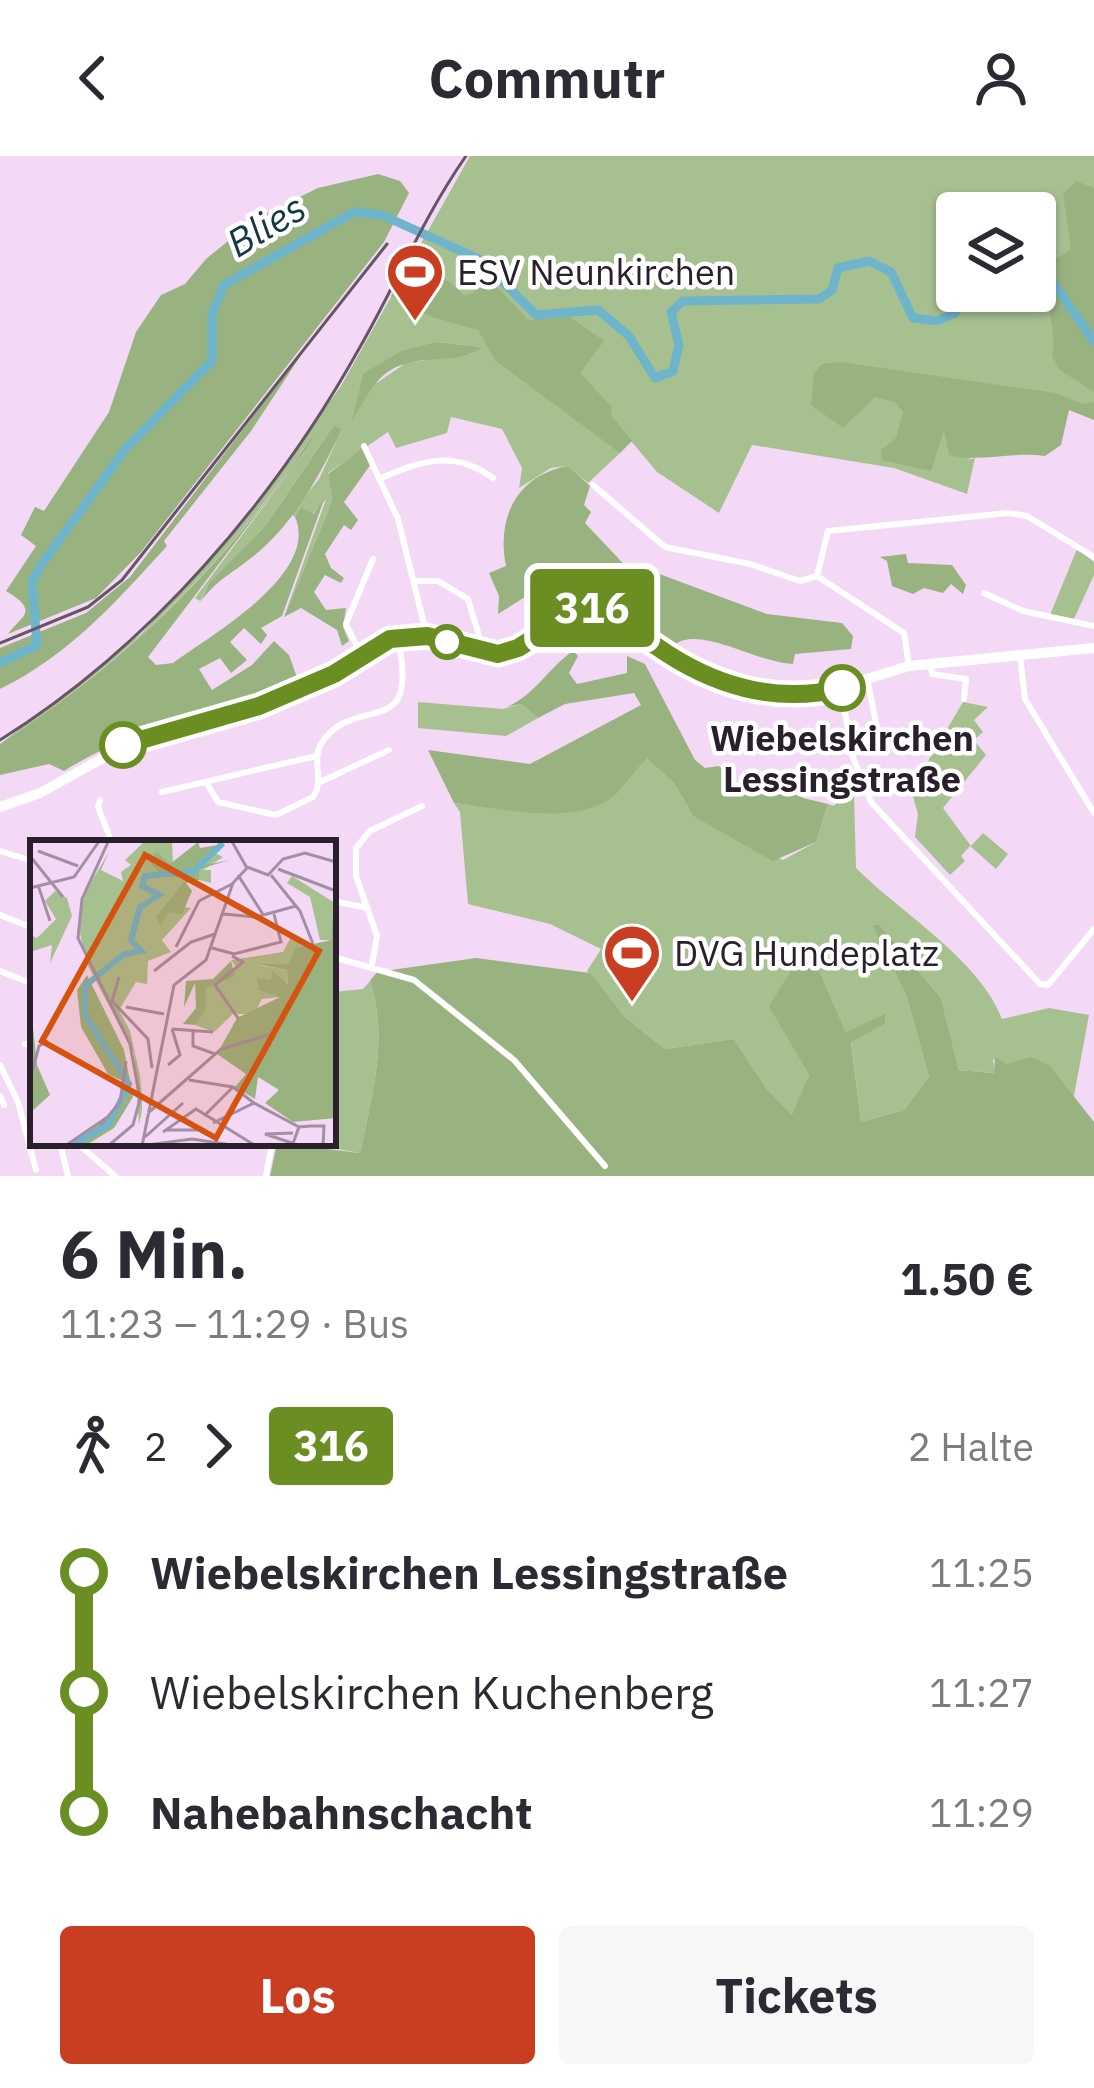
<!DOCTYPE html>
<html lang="de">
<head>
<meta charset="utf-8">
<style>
	body { margin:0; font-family:"IBM Plex Sans",sans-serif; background:#f7f7f7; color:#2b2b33; height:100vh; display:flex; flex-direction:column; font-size:45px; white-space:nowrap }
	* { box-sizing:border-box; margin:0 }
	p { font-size:39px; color:#7c7c81 }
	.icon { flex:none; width:66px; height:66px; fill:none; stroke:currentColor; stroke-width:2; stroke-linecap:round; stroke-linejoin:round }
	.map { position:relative; height:1020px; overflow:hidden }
	.drawer { display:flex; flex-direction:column; background:#fff; flex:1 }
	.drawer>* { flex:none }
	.badge { padding:0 24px; border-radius:9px; font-size:42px; line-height:78px }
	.controls { position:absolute; left:936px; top:36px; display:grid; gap:24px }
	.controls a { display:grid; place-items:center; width:120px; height:120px; border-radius:12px; background:#fff; box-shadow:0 3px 9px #0004; font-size:60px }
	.map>.badge { position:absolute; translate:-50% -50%; box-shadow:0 0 0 6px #fff }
	.legs { display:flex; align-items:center; gap:18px; height:132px; padding:0 60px; font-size:39px }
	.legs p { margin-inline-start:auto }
	.summary { display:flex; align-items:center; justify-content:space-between; height:204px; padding:0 60px }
	h1 { font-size:66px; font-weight:700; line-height:90px }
	.action { display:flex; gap:24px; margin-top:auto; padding:24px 60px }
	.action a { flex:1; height:138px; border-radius:12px; background:#c93e21; color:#fff; font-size:48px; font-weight:700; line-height:138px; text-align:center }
	.action a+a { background:#f7f7f7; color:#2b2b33 }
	ul { padding:0 60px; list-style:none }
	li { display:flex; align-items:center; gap:42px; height:120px; font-size:45px }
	li i { display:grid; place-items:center; width:18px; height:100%; margin:0 15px; background:currentColor }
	li i::after { content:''; width:30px; height:30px; margin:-15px; border:9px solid; border-radius:50%; background:#fff }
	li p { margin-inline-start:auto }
	li:first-child i { background:linear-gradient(#0000 50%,currentColor 0) }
	li:last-child i { background:linear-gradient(currentColor 50%,#0000 0) }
	header { display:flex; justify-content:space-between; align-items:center; height:156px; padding:0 60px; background:#fff; font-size:54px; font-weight:700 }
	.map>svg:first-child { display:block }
	.green { fill:#a7c090; fill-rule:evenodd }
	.forest { fill:#98b37f }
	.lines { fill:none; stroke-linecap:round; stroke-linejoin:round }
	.river { stroke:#6eb5cc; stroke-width:9 }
	.street { stroke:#fff; stroke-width:6 }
	.secondary { stroke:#fff; stroke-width:10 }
	.rail { stroke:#655666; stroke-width:3 }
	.line-1-casing { stroke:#fff; stroke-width:27 }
	.line-1 { stroke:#6b8e23; stroke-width:18 }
	.stop-1-dot { fill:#fff; stroke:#6b8e23; stroke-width:6 }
	.labels { text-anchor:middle; stroke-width:9; stroke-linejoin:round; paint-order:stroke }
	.poi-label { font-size:36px; fill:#2a202b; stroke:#fff; text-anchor:start }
	.stop-label { font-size:36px; font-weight:bold; fill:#2a202b; stroke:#fff }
	.water-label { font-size:39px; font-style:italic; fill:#173943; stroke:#fff }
	.inset-river { fill:none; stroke:#6eb5cc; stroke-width:6 }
	.inset-road { fill:none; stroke:#a38fa5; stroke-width:3 }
	.view { fill:#d5530f; fill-opacity:0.15; stroke:#d5530f; stroke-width:6 }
	.inset-edge { fill:none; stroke:#2a202b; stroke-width:6 }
</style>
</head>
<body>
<header><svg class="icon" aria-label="back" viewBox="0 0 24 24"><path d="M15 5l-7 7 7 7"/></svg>Commutr<svg class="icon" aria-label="person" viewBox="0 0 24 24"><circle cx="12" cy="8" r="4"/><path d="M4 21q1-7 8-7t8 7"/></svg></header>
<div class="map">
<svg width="1094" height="1020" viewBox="0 0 1094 1020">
	<rect width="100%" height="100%" fill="#f4d9f6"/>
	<path class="green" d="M470,0H1094V258L1064,251L967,304L975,302L967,338L894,312L752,289L719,357L657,316L631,285L600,278L620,297L588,327L567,310L551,312L519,332L522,312L502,273L451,261L447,277L396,292L388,276L328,317L332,343L327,358L284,461L326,343L313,358L301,351L295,361L290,358L319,323L342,273L334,269L266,369L209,427L200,445L195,442L308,291L322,265C237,397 131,502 0,588L141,478L249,357L341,230ZM957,57H1035V135H957ZM435,186L483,191L472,198L406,207L359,239L360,231L403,194Z
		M1077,393L1094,406V419L1074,463L1050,459Z
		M418,546L503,553L521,548L538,562L506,580L418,572Z
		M963,546L988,551L974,564L983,576L974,584L986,599L943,652L971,690L983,677L1008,698L996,713L970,690L961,700L965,705L950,719L915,681L918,658L911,634Z
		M649,603L674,627L693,660L783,704L816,686L828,648L834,650L846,636L854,638L856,712C902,758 979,803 1002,863L1049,852L1089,859L1073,945C1051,917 1024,915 993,903L995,917L959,914L941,842L879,768L874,771L906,839L929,921L904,954L861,966L851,885L885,868V859L846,876L816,807L770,850L809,919L793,960L767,933L734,883L665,893L625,861L587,815L601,793L550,768L468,748L460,656L454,647L541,657Z
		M370,825C389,883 372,939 360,997L304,987H333V836L363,833Z"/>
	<path class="forest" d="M378,18L400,25L409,37L384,86L141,396L96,442L8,478C19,461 42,456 6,435L36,390L21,379L35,351L44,355L109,256L136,176L161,139L185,128L206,103L255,63L318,32Z
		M1076,25L1094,32V236L1060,214L1052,200C1059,161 1036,133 1039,91L1043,88L1058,102L1071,93L1063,38Z
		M414,95L465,140L473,137L485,118L528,164L570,161L604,185L580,217L612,251L611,259L632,285L620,297L495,204L478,174L429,160L391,140Z
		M435,186L483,191C459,211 413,195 385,218C371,229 361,250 352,265L363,218L403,194Z
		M309,187L251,275L164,385L167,390C116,446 68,500 0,533V492L86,457L130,421Z
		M841,206L1055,237L1083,248L1094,246V264L1069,254L1061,289L1045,300C1012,295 980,307 949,299L944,274L931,315L882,304L881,294L896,282L903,256L895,246L875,241L843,272L811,249L814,217L822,208Z
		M322,265L308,291L148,501L156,509L173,507C211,479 320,418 295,361L301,351L314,358L325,341L282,460L261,472L267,479L261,488L244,472L230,486L247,504L231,517L220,502L199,513L212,534L252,509L274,485L289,499L299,527C216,562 143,565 64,615L49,608L0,619V588C131,503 238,397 322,265Z
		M334,269L342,273C321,317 295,366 256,398C235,416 215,424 200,447L209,427L266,369Z
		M363,292L371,308L344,346L358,364L351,374L344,369L325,398L331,412L344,422L341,427L325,419L314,436L326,454L346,452L343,471L349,485L342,490L337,474L301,452L284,461L327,358L332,343L328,318Z
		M568,310L590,330L584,349L591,356L585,367L635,420L646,413L767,458L842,467L853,480L851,493L795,498L793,508C753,506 701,469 674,489L615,447L602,418L577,425L574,421L544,439L539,432L498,458L499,440L489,417L506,410C496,362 517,319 568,310Z
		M906,398L908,407L952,409L966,429L963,438L951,428L943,437L924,432L913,438L892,430L887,405L880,401Z
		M573,495L578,500L569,517L577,528L627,517V500L645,508L695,604L705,612L719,610L738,629L783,628L803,642L828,648L816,686L773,705L693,660L674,627L648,603C633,612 624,637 603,647C560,668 499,652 454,647L428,594L530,608L641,549L634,537L565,548L538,562L521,548L507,551C536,538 548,512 573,495Z
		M879,768L941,842L959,914L994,917L995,901L1007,908L1031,901L1050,910L1094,966V1020H270L277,987L360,997C372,939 389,883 370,825L377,816L476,802L590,817L625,861L665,893L734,883L767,933L792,959L809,919L769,850L798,804L816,807L846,876L885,858V868L851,886L861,966L904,954L929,921L906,839L873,770Z"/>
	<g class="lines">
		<path class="river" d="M1035,100L1094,186
			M957,123L945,65C961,49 988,44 1006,57
			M0,507L37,489L32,426L41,409L127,291L212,205V158L224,129L354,56L382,59L481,104L536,159L598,154L629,180L655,222L673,215L679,189L671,156L683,145L819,143L832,134L838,112L869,105L891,116L913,162L937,165L955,157L960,135"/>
		<path class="street" d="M364,290L398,363L427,480
			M379,323C421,305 453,293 493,322
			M593,329L665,391L750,408L800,425L817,420
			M817,420L828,375L1008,357L1027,360L1094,401
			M817,420L904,477L909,510
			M417,425H438L468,443L483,493
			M984,437L1023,455L1094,470
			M362,500L346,468L373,403
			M1020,500L1025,543L1094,657
			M931,509L932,518L966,523L964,543
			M867,522L876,567
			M841,532L852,599L871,646L1040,828L1048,829L1094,773
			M753,581L827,587L848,583
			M206,626L218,646L276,659L313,641C325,624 311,605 321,588C354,535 421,589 398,484
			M320,626L389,594
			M162,636L316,600
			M100,644L98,651L112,687
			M0,695L33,705
			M333,745L368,752
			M0,759L33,772
			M333,801L414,824L514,904L605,1010
			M372,808L377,780L356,720V692L370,675L422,650
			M0,815L33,828
			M25,888L33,890
			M0,909L18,946L36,1014
			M0,940L4,949
			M60,987L68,1020
			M77,987L115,1020
			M266,1020L272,987"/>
		<path class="secondary" d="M0,651L40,637L141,581L236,558L314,528L384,485L427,480L498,498L518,492L582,452L607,457L700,517L771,538L828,535L909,510L1094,492"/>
		<path class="rail" d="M0,487L88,451L122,424L387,88
			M0,584C149,491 275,344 360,191C396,128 424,60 466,0"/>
	</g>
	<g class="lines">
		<defs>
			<path id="line-1" d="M123,589L259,550L334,518L390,483L427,480L498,498L518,492L582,452C611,452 633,475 656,490C711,529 775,549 842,532"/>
		</defs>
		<use href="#line-1" class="line-1-casing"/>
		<use href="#line-1" class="line-1"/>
	</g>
	<defs>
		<symbol id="stadium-pin" viewBox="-11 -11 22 30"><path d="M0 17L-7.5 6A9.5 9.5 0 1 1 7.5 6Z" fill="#c93e21" stroke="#fff"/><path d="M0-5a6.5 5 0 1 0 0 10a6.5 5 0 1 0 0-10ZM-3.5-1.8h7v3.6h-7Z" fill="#fff"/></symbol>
	</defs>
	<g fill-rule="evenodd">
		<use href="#stadium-pin" x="382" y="83" width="66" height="90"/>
		<use href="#stadium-pin" x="599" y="764" width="66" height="90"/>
	</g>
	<g class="stop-1-dot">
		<circle cx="447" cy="486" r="15"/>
		<circle cx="842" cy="532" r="21"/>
		<circle cx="123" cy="589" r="21"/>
	</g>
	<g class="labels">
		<g class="poi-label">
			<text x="457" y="129">ESV Neunkirchen</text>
			<text x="674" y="810">DVG Hundeplatz</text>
		</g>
		<g class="stop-label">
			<text x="842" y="595">Wiebelskirchen<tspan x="842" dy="41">Lessingstraße</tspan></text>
		</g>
		<g class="water-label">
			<text transform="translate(266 69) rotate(-31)" y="14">Blies</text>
		</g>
	</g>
	<g transform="translate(30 684)">
		<rect width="306" height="306" fill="#f4d9f6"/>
		<path d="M116,0L142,2L143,23L183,12L193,17L173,30H181V43L169,40L168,29L155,43L153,67L161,68L132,100L141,112L118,121L117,144L106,142L89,170L100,191L110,236L112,258V270L109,285L104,213L57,124L48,85L55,52L79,12L71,30L93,41L91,32L101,25L95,20ZM262,36L305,63L301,100H290L280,57L257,43ZM25,51L37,58L42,76L20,123L22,105L0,112V95L7,98L26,79L15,61ZM261,97L274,107L258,124L228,125L257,130L258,146L242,133L250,157L232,159L224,174H203L184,192L165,185L176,148L206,127L201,120L253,112Z" fill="#a7c090"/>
		<path d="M168,2L170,8L193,4L170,26L200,20L169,29V40L156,43L162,51L152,74L138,72L131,86L126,77L157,38L131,36L118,20L127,12L140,24ZM302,79L306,96V278L263,282L235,263L249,250L228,237L225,259L205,247L216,234L187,214L207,178L250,157L229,150L227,138L241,140L242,131L258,145L257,130L226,124H258L266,108L301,100ZM201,121L205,136L176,148L175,171L165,185L153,184L166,168L165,143L154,167L156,141L183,139ZM57,135L94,210L103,257L84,288L55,306H37L86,273L97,243L78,234L51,187L47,150ZM0,159L7,225L20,255L0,273Z" fill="#98b37f"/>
		<path class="inset-river" d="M40,306L78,285L99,244L55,175V146L94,114L111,111L101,100L110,67L129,55L112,46L115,36L164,31L193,3"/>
		<path class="inset-road" d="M8,11L48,26M0,16L33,57M217,27L238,35L253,19L275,13L306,22M248,29L306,51M208,35L234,76M241,35L270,71L283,104M8,45L20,81M0,48L44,37L70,0M193,74L226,77L266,66M146,107L169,61L202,44M182,108L204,114L251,102L244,74M202,116L213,122L185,145L208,178M124,131L161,102L185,94M89,137L82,161L118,199L122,228M96,167L134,174M142,189L183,192M163,191V206L185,214M138,225L150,215L142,189M0,240L9,206L18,201M159,240L203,247L224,263M118,273L191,209L241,194M174,276L203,247M183,283L224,263L269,287M70,286L90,262L96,221M136,290H174M133,292L166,269L226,306M115,297L153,263M262,303L235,294L263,293M35,306L79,276M78,306L103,285L110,259L100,204L48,98L52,59L79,0M110,306L162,299L208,306M112,306L144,145L176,120L203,43L217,28L201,0M262,306L269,287L281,286H294L293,306"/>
		<path class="view" d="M115,15L289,111L186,298L12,201Z"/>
		<rect width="306" height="306" class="inset-edge"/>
	</g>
</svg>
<div class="controls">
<a><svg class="icon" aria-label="layers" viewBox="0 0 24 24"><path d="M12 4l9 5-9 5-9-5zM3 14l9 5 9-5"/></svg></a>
</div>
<b class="badge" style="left:592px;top:452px;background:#6b8e23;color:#fff">316</b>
</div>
<section class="drawer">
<div class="summary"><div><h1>6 Min.</h1><p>11:23 – 11:29 · Bus</p></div><b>1.50 €</b></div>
<div class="legs"><svg class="icon" aria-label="walk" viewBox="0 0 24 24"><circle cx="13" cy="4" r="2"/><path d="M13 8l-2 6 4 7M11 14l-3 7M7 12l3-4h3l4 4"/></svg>2<svg class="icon" aria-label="forward" viewBox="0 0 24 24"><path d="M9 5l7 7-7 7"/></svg><b class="badge" style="background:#6b8e23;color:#fff">316</b><p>2 Halte</p></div>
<ul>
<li><i style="color:#6b8e23"></i><b>Wiebelskirchen Lessingstraße</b><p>11:25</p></li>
<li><i style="color:#6b8e23"></i><span>Wiebelskirchen Kuchenberg</span><p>11:27</p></li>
<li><i style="color:#6b8e23"></i><b>Nahebahnschacht</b><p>11:29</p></li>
</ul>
<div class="action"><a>Los</a><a>Tickets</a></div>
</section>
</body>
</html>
